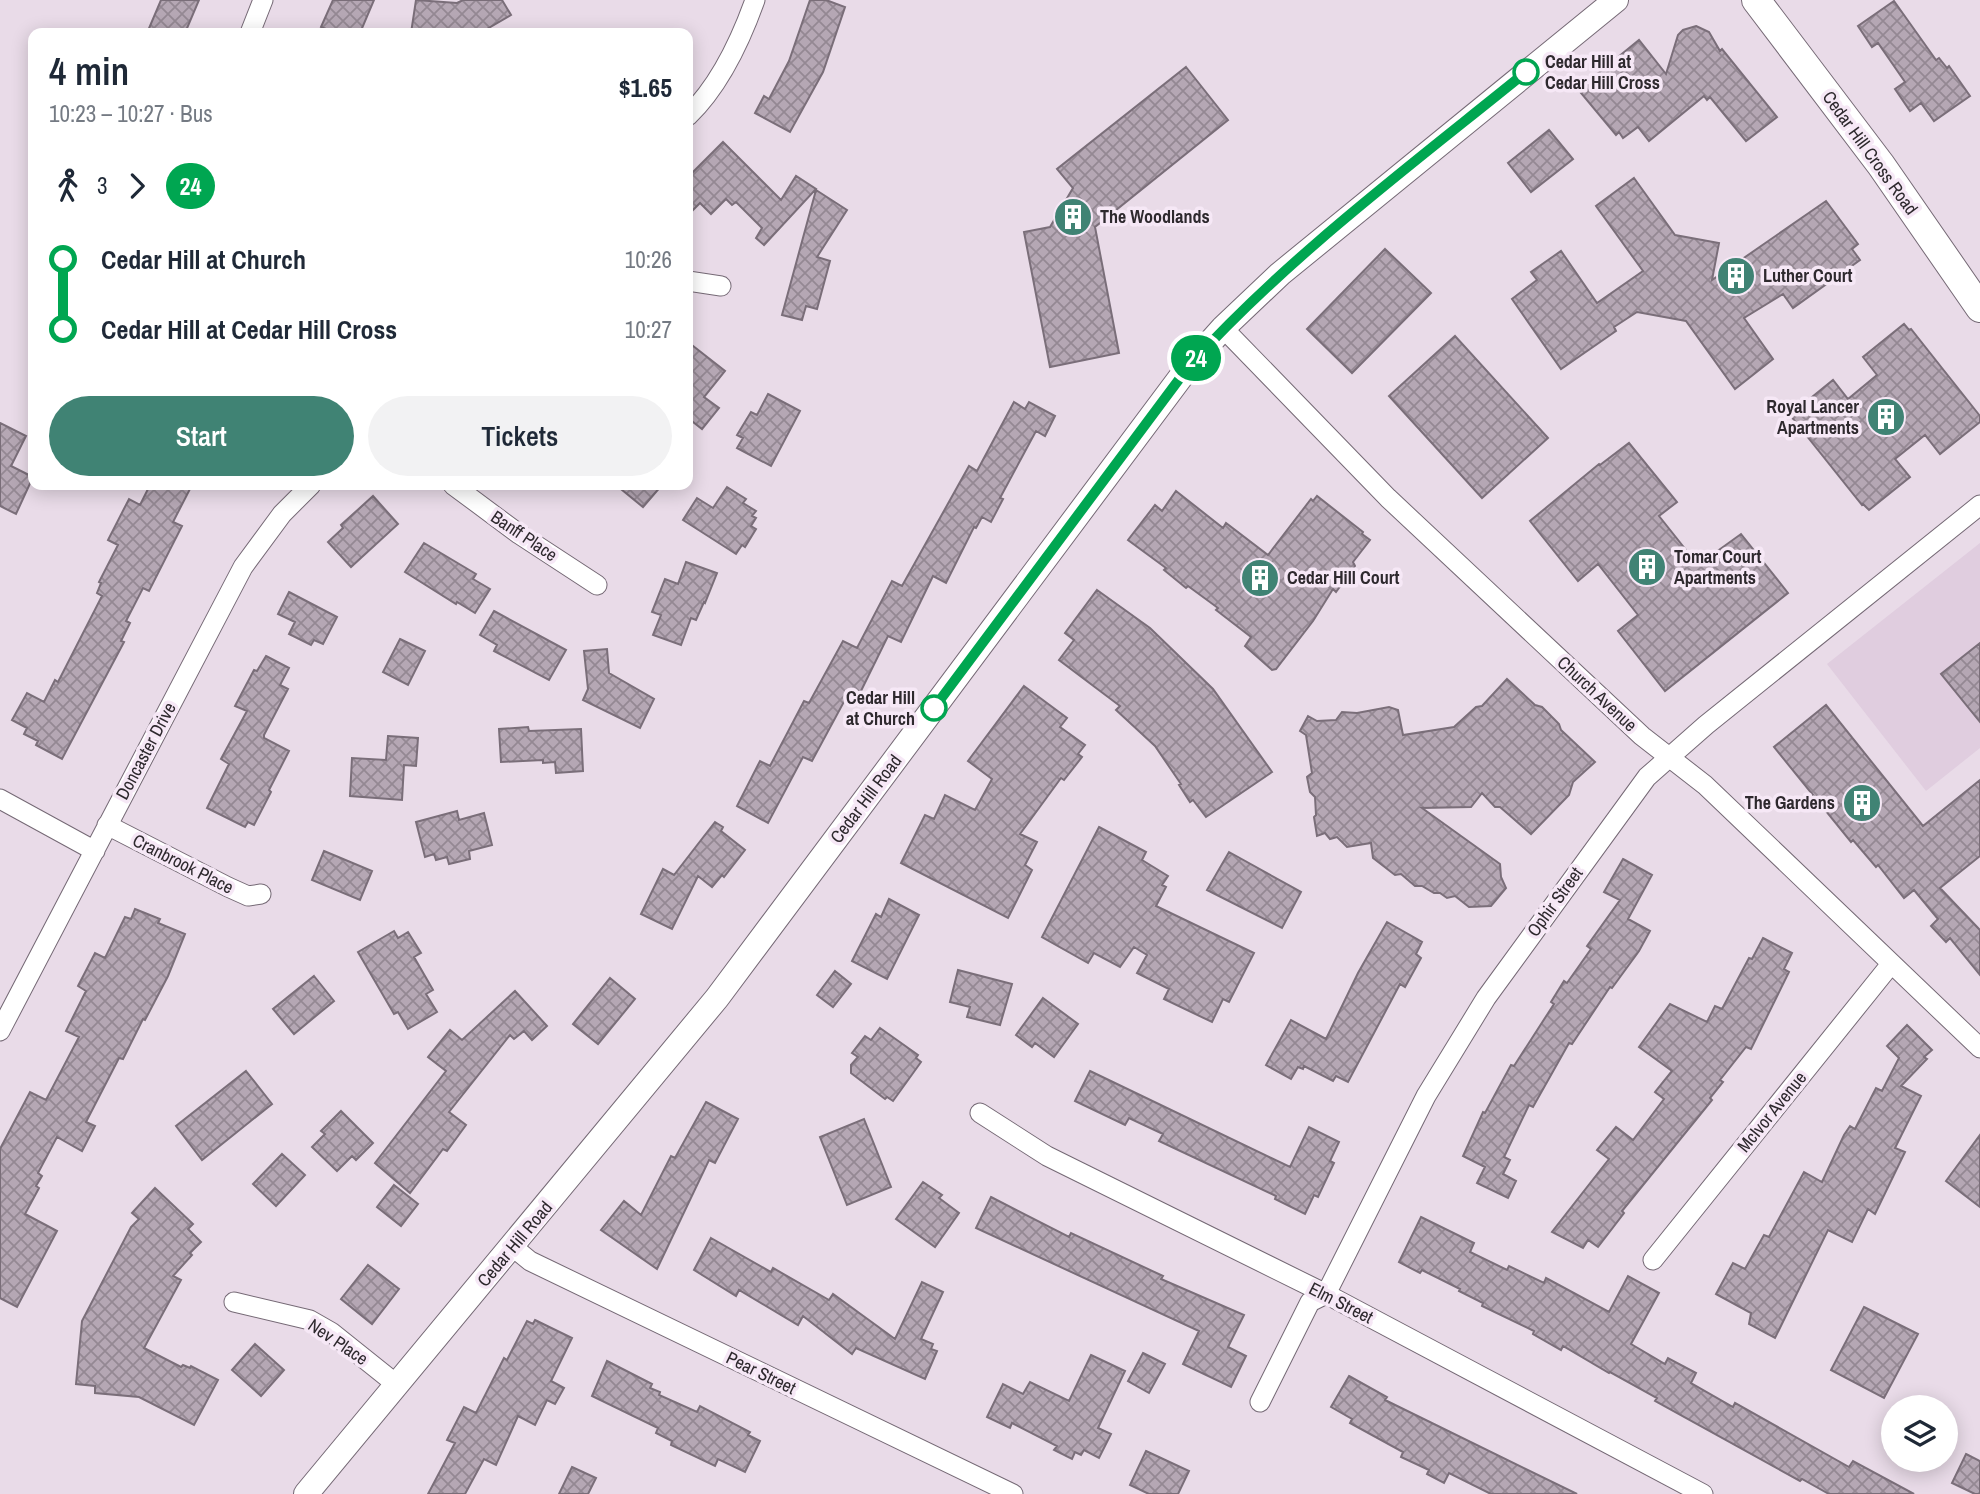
<!DOCTYPE html>
<html lang="en">
<head>
<meta charset="utf-8">
<style>
	body { margin:0; font-family:"Archivo Narrow",sans-serif; background:#f2f2f3; color:#1f2937; height:100vh; display:flex; flex-direction:column; font-size:26px; white-space:nowrap }
	* { box-sizing:border-box; margin:0 }
	p { font-size:23px; color:#747a83 }
	.icon { flex:none; width:38px; height:38px; fill:none; stroke:currentColor; stroke-width:2; stroke-linecap:round; stroke-linejoin:round }
	.map { position:relative; flex:1; overflow:hidden }
	.drawer { position:absolute; left:28px; top:28px; width:665px; height:462px; display:flex; flex-direction:column; background:#fff; border-radius:14px; box-shadow:0 4px 18px #0003 }
	.drawer>* { flex:none }
	.badge { padding:0 14px; border-radius:23px; font-size:24px; line-height:46px }
	.tools { position:absolute; left:1881px; top:1395px; display:grid; gap:14px }
	.tools a { display:grid; place-items:center; width:77px; height:77px; border-radius:50%; background:#fff; box-shadow:0 4px 18px #0003; font-size:35px }
	.map>.badge { position:absolute; translate:-50% -50%; box-shadow:0 0 0 4px #fff }
	.legs { display:flex; align-items:center; gap:10px; height:77px; padding:0 21px; font-size:23px }
	.legs p { margin-inline-start:auto }
	.overview { display:flex; align-items:center; justify-content:space-between; height:119px; padding:0 21px }
	h1 { font-size:38px; font-weight:600; line-height:52px }
	.action { display:flex; gap:14px; margin-top:auto; padding:14px 21px }
	.action a { flex:1; height:80px; border-radius:42px; background:#408374; color:#fff; font-size:28px; font-weight:600; line-height:80px; text-align:center }
	.action a+a { background:#f2f2f3; color:#1f2937 }
	ul { padding:0 21px; list-style:none }
	li { display:flex; align-items:center; gap:24px; height:70px; font-size:26px }
	li i { display:grid; place-items:center; width:10px; height:100%; margin:0 9px; background:currentColor }
	li i::after { content:''; width:18px; height:18px; margin:-9px; border:5px solid; border-radius:50%; background:#fff }
	li p { margin-inline-start:auto }
	li:first-child i { background:linear-gradient(#0000 50%,currentColor 0) }
	li:last-child i { background:linear-gradient(currentColor 50%,#0000 0) }
	.map>svg:first-child { display:block }
	.built { fill:#e0cddf }
	.building { fill:url(#building-cross-hatch); stroke:#7a6e79; stroke-width:2 }
	.lines { fill:none; stroke-linecap:round; stroke-linejoin:round }
	.minor-casing { stroke:#756975; stroke-width:21 }
	.tertiary-casing { stroke:#756975; stroke-width:26 }
	.secondary-casing { stroke:#756975; stroke-width:30 }
	.minor { stroke:#fff; stroke-width:19 }
	.tertiary { stroke:#fff; stroke-width:24 }
	.secondary { stroke:#fff; stroke-width:28 }
	.line-1-casing { stroke:#fff; stroke-width:16 }
	.line-1 { stroke:#00a651; stroke-width:10 }
	.stop-1-dot { fill:#fff; stroke:#00a651; stroke-width:3.5 }
	.labels { text-anchor:middle; stroke-width:7; stroke-linejoin:round; paint-order:stroke }
	.stop-label { font-size:18px; font-weight:bold; fill:#2e292e; stroke:#f6e8f6; text-anchor:start }
	.street-label { font-size:18px; fill:#2e292e; stroke:#f6e8f6 }
	.poi-label { font-size:18px; font-weight:bold; fill:#2e292e; stroke:#f6e8f6; text-anchor:start }
</style>
</head>
<body>
<div class="map">
<svg width="1980" height="1494" viewBox="0 0 1980 1494">
	<defs>
		<pattern id="building-cross-hatch" width="8" height="8" patternUnits="userSpaceOnUse" patternTransform="scale(1.75)"><rect width="8" height="8" fill="#b5a7b4"/><path d="M0 0l8 8M0 8l8-8" fill="none" stroke="#948893"/></pattern>
	</defs>
	<rect width="100%" height="100%" fill="#e9dbe8"/>
	<path class="built" d="M1980,543V643L1941,674L1980,722V748L1926,791L1827,664Z"/>
	<path class="building" d="M161,0H199L185,33H147Z
		M333,0H374L360,33H336L321,27Z
		M416,0L457,3L463,0H502L511,15L480,33H411Z
		M810,0H826L845,7L823,72L790,132L755,113L764,96L769,99L789,61Z
		M1894,1L1936,60L1939,58L1947,68L1949,66L1970,96L1934,121L1921,103L1910,111L1895,89L1905,82L1878,43L1872,47L1858,26Z
		M1696,26L1709,32L1720,51L1722,49L1777,117L1746,141L1710,97L1707,100L1704,96L1649,141L1638,127L1623,138L1619,132L1616,135L1581,93L1587,89L1584,85L1639,40L1666,74L1678,35L1683,30Z
		M1186,67L1228,120L1095,227L1119,353L1050,367L1024,232L1050,227L1073,188L1057,169Z
		M1549,130L1573,159L1531,192L1508,163Z
		M723,142L781,200L796,176L816,189L764,245L756,238L762,228L736,202L732,205L726,199L711,214L700,203L688,215V177Z
		M1634,178L1675,235L1719,243L1712,280L1826,201L1858,244L1852,249L1860,260L1793,308L1783,294L1744,318L1773,359L1735,389L1686,321L1637,312L1614,327L1616,331L1561,369L1512,299L1537,280L1531,272L1561,251L1597,303L1643,271L1596,206Z
		M816,190L847,210L817,257L830,261L817,309L806,306L802,320L782,315Z
		M1385,249L1431,293L1352,373L1307,329Z
		M1904,324L1909,330L1911,329L1980,416V422L1940,454L1925,435L1895,459L1910,477L1869,510L1863,504L1862,505L1790,415L1833,380L1848,399L1877,375L1863,357Z
		M1455,336L1548,438L1482,498L1389,396Z
		M688,342L725,371L704,397L719,408L702,429L688,418Z
		M768,394L800,411L771,466L737,448L743,438L737,435L751,412L757,415Z
		M1014,402L1025,409L1029,402L1055,416L1045,436L1036,431L1000,498L1003,499L991,522L982,517L976,528L974,527L946,583L933,576L901,642L888,636L856,701L847,696L812,761L803,757L768,823L737,806L760,761L770,766L804,701L809,703L843,641L857,648L892,581L902,586L969,466L977,471Z
		M0,423L26,436L11,466L33,477L16,514L0,506Z
		M1629,443L1677,502L1659,516L1698,565L1741,534L1788,593L1665,691L1618,631L1638,615L1598,564L1578,581L1530,521L1599,464L1600,465Z
		M150,485H192L173,522L182,526L149,591L143,588L126,621L130,623L121,641L124,642L62,759L36,745L38,741L24,734L27,728L12,720L27,693L44,702L55,680L58,682L102,596L97,593L101,583L99,582L118,545L108,540L129,499L140,505Z
		M616,485H662L643,507Z
		M727,487L746,499L743,503L756,511L752,516L756,518L751,526L756,529L745,547L742,545L736,554L683,520L697,498L713,508Z
		M1176,491L1223,528L1226,523L1268,555L1311,499L1313,501L1317,496L1363,532L1362,534L1370,540L1353,562L1355,566L1336,592L1333,589L1313,621L1276,669L1272,670L1245,646L1251,637L1216,610L1218,608L1188,586L1186,588L1164,570L1166,568L1128,540L1155,505L1162,511Z
		M373,496L398,524L351,567L328,542L343,528L341,525Z
		M424,543L476,574L473,579L490,589L475,613L457,602L456,604L405,572Z
		M686,562L717,573L705,603L704,602L696,620L691,618L681,645L653,635L661,615L652,612L665,579L678,584Z
		M1097,590L1150,628L1213,689L1272,772L1206,817L1193,800L1190,802L1179,785L1181,784L1155,746L1116,710L1120,706L1059,660L1074,640L1065,633Z
		M289,592L337,617L323,644L314,640L311,645L289,634L295,622L278,614Z
		M494,611L566,650L549,680L494,651L497,645L480,635Z
		M400,639L425,651L408,685L383,672Z
		M1980,643V722L1941,674Z
		M607,649L609,673L654,699L640,728L583,700L588,689L584,651Z
		M266,656L289,668L280,685L288,689L264,735V738L289,751L269,790L271,792L254,825L248,822L245,827L207,808L229,764L221,759L247,711L235,706L254,670L257,671Z
		M1507,679L1535,705L1542,707L1559,724L1561,730L1595,762L1573,782L1569,795L1531,834L1500,807H1495L1482,793L1471,807L1422,808L1500,864L1501,877L1506,888L1491,906L1469,907L1455,896L1447,898L1440,893H1434L1422,886H1415L1401,874L1395,875L1373,858L1371,843L1347,847L1337,837L1330,839L1325,833L1317,836L1314,817L1316,815L1315,797L1310,792L1307,777L1312,773L1306,735L1300,731L1308,716L1317,721L1336,720L1342,712L1357,713L1389,707L1398,710L1403,735L1454,727L1476,707L1482,706Z
		M1024,686L1067,718L1060,727L1085,745L1078,754L1082,757L1064,780L1061,778L1020,834L1037,842L1025,865L1032,870L1008,918L901,863L925,815L934,819L945,795L975,810L992,779L968,761Z
		M1826,705L1923,826L1980,780V856L1940,888L1980,930V975L1950,938L1946,942L1931,926L1938,919L1914,890L1904,898L1878,865L1876,867L1853,840L1851,842L1774,747Z
		M528,727L529,731L581,729L583,771L556,773L555,762L543,763V760L501,762L499,729Z
		M388,736L418,738L416,766L404,765L402,800L350,796L352,758L386,760Z
		M457,811L459,820L484,813L492,845L469,851L470,859L449,864L447,857L436,860L434,854L425,857L416,822Z
		M715,822L723,827L721,831L745,850L724,877L722,875L712,887L698,876L672,929L641,914L663,869L674,875Z
		M1099,827L1146,852L1142,860L1168,876L1162,885L1166,887L1156,906L1254,953L1229,1002L1223,999L1212,1022L1164,999L1169,989L1137,973L1147,955L1134,947L1120,967L1094,953L1088,963L1042,937Z
		M324,851L372,871L360,900L312,880Z
		M1229,852L1301,892L1282,928L1207,890Z
		M1623,859L1652,875L1628,919L1650,931L1639,951L1612,988L1610,987L1572,1044L1569,1043L1533,1107L1529,1105L1504,1157L1510,1160L1503,1174L1516,1181L1508,1198L1477,1183L1485,1167L1463,1156L1483,1112L1485,1113L1511,1065L1514,1066L1554,1004L1551,1002L1564,981L1567,983L1591,949L1587,946L1620,900L1604,892Z
		M889,899L919,915L887,979L852,961L876,914L881,917Z
		M135,909L160,919L158,923L185,934L168,976L145,1020L143,1019L123,1059L119,1058L86,1122L95,1126L82,1151L57,1137L38,1173L42,1176L36,1186L39,1188L25,1214L57,1231L17,1307L0,1298V1149L30,1092L46,1100L79,1037L66,1031L86,991L78,986L95,953L105,958L125,917L131,919Z
		M1387,922L1422,942L1416,954L1421,958L1405,987L1400,984L1348,1082L1336,1076L1333,1081L1304,1066L1303,1069L1298,1067L1291,1079L1266,1065L1291,1020L1326,1039L1358,973Z
		M394,931L398,938L408,932L421,953L414,957L433,990L426,994L437,1012L408,1029L398,1012L394,1014L358,952Z
		M1763,938L1792,953L1784,969L1789,972L1751,1049L1746,1047L1720,1080L1723,1082L1710,1098L1712,1100L1622,1211L1624,1213L1598,1247L1588,1240L1583,1248L1552,1232L1609,1159L1597,1150L1616,1127L1633,1140L1664,1099L1655,1092L1672,1071L1639,1047L1670,1004L1707,1022L1715,1006L1722,1009L1749,958L1752,959Z
		M958,970L1012,984L1000,1025L967,1017L970,1007L950,1002Z
		M835,971L851,984L833,1007L817,995Z
		M314,976L334,1001L294,1034L273,1009Z
		M610,978L635,999L598,1044L573,1024Z
		M515,991L547,1026L532,1040L524,1031L514,1039L510,1035L449,1112L466,1125L447,1151L443,1149L410,1193L375,1163L446,1071L428,1057L450,1030L462,1040Z
		M1043,998L1078,1024L1054,1057L1035,1043L1032,1047L1016,1035Z
		M1907,1025L1932,1050L1924,1057L1927,1059L1901,1086L1921,1096L1895,1148L1905,1152L1875,1214L1868,1209L1852,1242L1828,1230L1775,1338L1749,1324L1751,1313L1716,1294L1733,1263L1745,1269L1764,1235L1769,1237L1804,1172L1822,1182L1844,1135L1850,1126L1855,1129L1876,1088L1882,1091L1899,1058L1887,1046Z
		M880,1028L918,1055L916,1058L921,1062L893,1101L887,1097L885,1099L851,1073V1065L858,1057L852,1053L865,1036L871,1040Z
		M246,1071L272,1104L202,1160L176,1126Z
		M1090,1071L1290,1167L1309,1127L1339,1142L1330,1161L1334,1163L1318,1197L1314,1195L1305,1214L1275,1199L1276,1196L1159,1141L1163,1134L1129,1118L1125,1125L1075,1101Z
		M706,1102L738,1119L715,1163L709,1160L657,1269L601,1230L624,1201L641,1215L671,1156L675,1158Z
		M341,1111L373,1143L356,1160L352,1156L337,1171L312,1147L325,1134L321,1131Z
		M864,1119L891,1187L847,1205L820,1137Z
		M1980,1135V1207L1946,1181Z
		M282,1154L305,1175L276,1206L253,1184Z
		M923,1182L942,1195L939,1198L959,1213L935,1247L896,1219Z
		M394,1185L418,1204L401,1226L377,1207Z
		M155,1188L193,1224L188,1229L201,1242L190,1253L192,1255L173,1276L181,1280L144,1348L181,1367L183,1365L190,1368L191,1366L218,1380L194,1425L139,1397L95,1393V1386L76,1384L82,1321L131,1227L139,1219L132,1213Z
		M991,1197L1069,1237L1071,1233L1163,1276L1161,1279L1244,1315L1228,1347L1246,1356L1231,1387L1183,1364L1199,1331L976,1228Z
		M1421,1217L1474,1243L1470,1252L1507,1270L1509,1266L1544,1283L1546,1278L1609,1312L1628,1276L1659,1293L1631,1344L1665,1364L1668,1358L1696,1373L1691,1383L1733,1407L1735,1403L1849,1467L1853,1461L1914,1494H1829L1802,1479L1800,1481L1655,1401L1657,1398L1610,1372L1609,1373L1563,1346L1561,1350L1533,1334L1534,1331L1482,1306L1483,1303L1459,1291L1460,1289L1422,1270L1420,1273L1399,1262Z
		M711,1238L771,1272L773,1268L829,1300L833,1294L895,1339L922,1282L943,1292L921,1339L933,1344L931,1349L937,1351L925,1379L856,1348L852,1354L803,1316L798,1325L739,1290L736,1296L694,1270Z
		M368,1265L399,1289L372,1324L341,1299Z
		M1864,1307L1918,1334L1884,1398L1831,1370Z
		M535,1320L572,1338L551,1381L564,1388L555,1404L547,1400L535,1425L518,1416L496,1465L484,1459L465,1494H428L455,1443L447,1440L464,1407L476,1413L504,1358L507,1360L527,1321L533,1324Z
		M255,1344L284,1370L261,1396L232,1370Z
		M1143,1353L1165,1364L1149,1393L1128,1381Z
		M1091,1355L1125,1371L1098,1428L1111,1434L1099,1458L1084,1450L1081,1455L1075,1452L1072,1459L1054,1450L1057,1446L1012,1423L1010,1428L987,1417L1003,1384L1023,1394L1030,1382L1069,1401Z
		M607,1361L652,1384L650,1388L660,1392L659,1395L697,1412L700,1406L750,1432L748,1435L760,1441L745,1472L718,1459L715,1466L671,1445L672,1441L656,1433L658,1428L592,1396Z
		M1349,1376L1387,1397L1385,1400L1577,1494H1491L1449,1473L1444,1483L1427,1474L1429,1470L1401,1457L1403,1452L1350,1423L1352,1419L1331,1407Z
		M1146,1451L1189,1471L1178,1494H1149L1130,1485Z
		M1966,1454L1980,1461V1494H1975L1952,1483Z
		M572,1467L596,1478L588,1494H559Z"/>
	<g class="lines">
		<defs>
			<path id="minor" d="M250,33L263,0
				M688,116C720,85 740,42 755,0
				M688,281L721,286
				M1223,328L1388,498L1642,736L1705,785L1980,1048
				M453,485L519,534L597,585
				M0,799L95,851
				M107,825L228,887L248,896L261,894
				M0,1031L243,567L282,514L311,485
				M980,1113L1047,1156L1326,1294L1703,1494
				M513,1247L530,1261L1013,1494
				M1653,1260L1891,964
				M234,1302L310,1320L331,1332L396,1384
				M1260,1402L1310,1302L1326,1294L1426,1096L1486,998L1647,777L1706,725L1980,505"/>
			<path id="tertiary" d="M306,1494L717,998L1189,366L1223,328L1280,274L1616,0"/>
			<path id="secondary" d="M1756,0L1881,165L1980,308"/>
		</defs>
		<use href="#minor" class="minor-casing"/>
		<use href="#tertiary" class="tertiary-casing"/>
		<use href="#secondary" class="secondary-casing"/>
		<use href="#minor" class="minor"/>
		<use href="#tertiary" class="tertiary"/>
		<use href="#secondary" class="secondary"/>
	</g>
	<g class="lines">
		<defs>
			<path id="line-1" d="M934,708L1189,366C1289,256 1410,166 1526,72"/>
		</defs>
		<use href="#line-1" class="line-1-casing"/>
		<use href="#line-1" class="line-1"/>
	</g>
	<defs>
		<symbol id="building-disc" viewBox="-11 -11 22 22"><circle r="9.5" fill="#408374" stroke="#f6e8f6"/><path d="M-4-6H4V6H1V3H-1V6H-4ZM-2.5-4.3h1.7v1.8h-1.7ZM.8-4.3h1.7v1.8H.8ZM-2.5-1h1.7V.8h-1.7ZM.8-1h1.7V.8H.8Z" fill="#fff"/></symbol>
	</defs>
	<g fill-rule="evenodd">
		<use href="#building-disc" x="1051" y="195" width="44" height="44"/>
		<use href="#building-disc" x="1714" y="254" width="44" height="44"/>
		<use href="#building-disc" x="1864" y="395" width="44" height="44"/>
		<use href="#building-disc" x="1625" y="545" width="44" height="44"/>
		<use href="#building-disc" x="1238" y="556" width="44" height="44"/>
		<use href="#building-disc" x="1840" y="781" width="44" height="44"/>
	</g>
	<g class="stop-1-dot">
		<circle cx="1526" cy="72" r="12"/>
		<circle cx="934" cy="708" r="12"/>
	</g>
	<g class="labels">
		<g class="stop-label">
			<text x="1545" y="68">Cedar Hill at<tspan x="1545" dy="21">Cedar Hill Cross</tspan></text>
			<text x="915" y="704" text-anchor="end">Cedar Hill<tspan x="915" dy="21">at Church</tspan></text>
		</g>
		<g class="street-label">
			<text transform="translate(1870 153) rotate(54)" y="6">Cedar Hill Cross Road</text>
			<text transform="translate(524 536) rotate(34)" y="6">Banff Place</text>
			<text transform="translate(1597 694) rotate(43)" y="6">Church Avenue</text>
			<text transform="translate(146 751) rotate(-62)" y="6">Doncaster Drive</text>
			<text transform="translate(866 799) rotate(-53)" y="6">Cedar Hill Road</text>
			<text transform="translate(183 864) rotate(27)" y="6">Cranbrook Place</text>
			<text transform="translate(1555 902) rotate(-54)" y="6">Ophir Street</text>
			<text transform="translate(1772 1112) rotate(-51)" y="6">McIvor Avenue</text>
			<text transform="translate(515 1244) rotate(-50)" y="6">Cedar Hill Road</text>
			<text transform="translate(1341 1303) rotate(27)" y="6">Elm Street</text>
			<text transform="translate(338 1342) rotate(34)" y="6">Nev Place</text>
			<text transform="translate(761 1373) rotate(26)" y="6">Pear Street</text>
		</g>
		<g class="poi-label">
			<text x="1100" y="223">The Woodlands</text>
			<text x="1763" y="282">Luther Court</text>
			<text x="1859" y="413" text-anchor="end">Royal Lancer<tspan x="1859" dy="21">Apartments</tspan></text>
			<text x="1674" y="563">Tomar Court<tspan x="1674" dy="21">Apartments</tspan></text>
			<text x="1287" y="584">Cedar Hill Court</text>
			<text x="1835" y="809" text-anchor="end">The Gardens</text>
		</g>
	</g>
</svg>
<div class="tools">
<a><svg class="icon" aria-label="layers" viewBox="0 0 24 24"><path d="M12 4l9 5-9 5-9-5zM3 14l9 5 9-5"/></svg></a>
</div>
<b class="badge" style="left:1196px;top:358px;background:#00a651;color:#fff">24</b>
<section class="drawer">
<div class="overview"><div><h1>4 min</h1><p>10:23 – 10:27 · Bus</p></div><b>$1.65</b></div>
<div class="legs"><svg class="icon" aria-label="walk" viewBox="0 0 24 24"><circle cx="13" cy="4" r="2"/><path d="M13 8l-2 6 4 7M11 14l-3 7M7 12l3-4h3l4 4"/></svg>3<svg class="icon" aria-label="forward" viewBox="0 0 24 24"><path d="M9 5l7 7-7 7"/></svg><b class="badge" style="background:#00a651;color:#fff">24</b></div>
<ul>
<li><i style="color:#00a651"></i><b>Cedar Hill at Church</b><p>10:26</p></li>
<li><i style="color:#00a651"></i><b>Cedar Hill at Cedar Hill Cross</b><p>10:27</p></li>
</ul>
<div class="action"><a>Start</a><a>Tickets</a></div>
</section>
</div>
</body>
</html>
